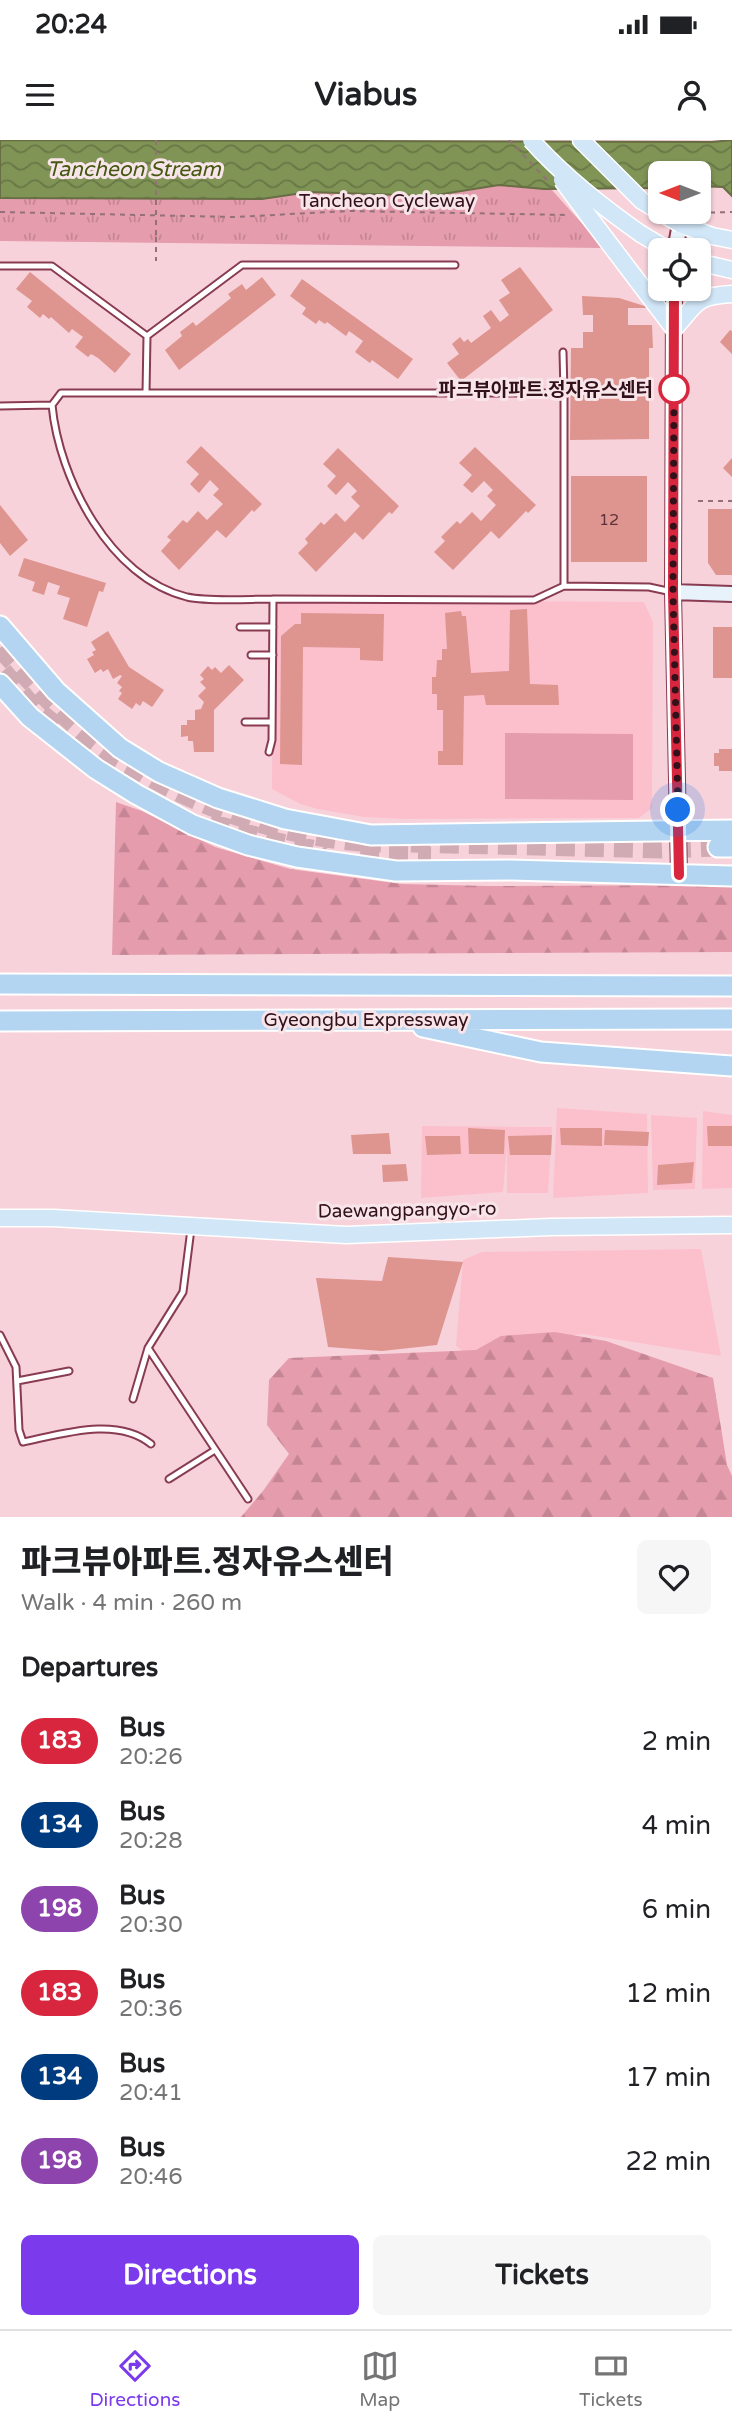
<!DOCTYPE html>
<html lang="en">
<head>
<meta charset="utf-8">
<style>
	body { margin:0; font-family:"Varela Round","Noto Sans KR",sans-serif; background:#f6f6f6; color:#202124; height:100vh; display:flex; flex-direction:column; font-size:26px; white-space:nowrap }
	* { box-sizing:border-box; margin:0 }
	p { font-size:23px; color:#757577 }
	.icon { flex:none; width:38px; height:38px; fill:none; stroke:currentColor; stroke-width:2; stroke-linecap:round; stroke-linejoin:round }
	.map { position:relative; height:1377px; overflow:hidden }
	.sheet { display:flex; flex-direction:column; background:#fff; flex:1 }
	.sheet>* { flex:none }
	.badge { padding:0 14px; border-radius:23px; font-size:24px; line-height:46px }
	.needle { width:46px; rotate:270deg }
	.tools { position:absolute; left:648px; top:21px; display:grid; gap:14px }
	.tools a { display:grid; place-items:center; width:63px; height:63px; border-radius:10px; background:#fff; box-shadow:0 2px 5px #0004; font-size:35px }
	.you { position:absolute; width:35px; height:35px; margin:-18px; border:5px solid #fff; border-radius:50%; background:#1a73e8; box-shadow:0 0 0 10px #1a73e833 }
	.map>.badge { position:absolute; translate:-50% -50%; box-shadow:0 0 0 4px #fff }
	h2 { padding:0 21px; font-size:26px; line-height:63px }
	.round { display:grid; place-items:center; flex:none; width:74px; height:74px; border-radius:10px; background:#f6f6f6 }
	.overview { display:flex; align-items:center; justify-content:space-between; height:119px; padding:0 21px }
	h1 { font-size:33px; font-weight:800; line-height:52px }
	.cta { display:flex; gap:14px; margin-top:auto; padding:14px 21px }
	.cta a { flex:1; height:80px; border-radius:10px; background:#7c3aed; color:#fff; font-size:28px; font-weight:800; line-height:80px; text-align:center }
	.cta a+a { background:#f6f6f6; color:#202124 }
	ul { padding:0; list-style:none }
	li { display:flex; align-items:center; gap:21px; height:84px; padding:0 21px }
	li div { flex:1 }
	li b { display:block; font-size:26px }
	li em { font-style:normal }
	li .badge { min-width:77px; font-weight:700; text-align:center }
	.status { display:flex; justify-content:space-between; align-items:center; height:49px; padding:0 35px; background:#fff; direction:ltr }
	.status svg { height:19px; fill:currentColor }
	header { display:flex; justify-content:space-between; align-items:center; height:91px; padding:0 21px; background:#fff; font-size:32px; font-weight:800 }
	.dock { display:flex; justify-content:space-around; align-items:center; height:98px; border-top:2px solid #e0e0e0; background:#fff; font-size:19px; color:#757577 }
	.dock a { display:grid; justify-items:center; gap:4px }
	.dock .current { color:#7c3aed }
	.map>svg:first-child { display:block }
	.built { fill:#fcc0cd }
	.grass { fill:url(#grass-tufts) }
	.forest { fill:url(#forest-firs) }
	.garden { fill:#e59cad }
	.water { fill:url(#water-waves); stroke:#686d44; stroke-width:2 }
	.building { fill:#de948f }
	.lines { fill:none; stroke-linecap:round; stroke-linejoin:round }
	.highway-tunnel { stroke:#d0abb4; stroke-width:19; stroke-dasharray:19 10; stroke-linecap:butt }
	.lane-casing { stroke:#883b51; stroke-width:9 }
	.secondary-casing { stroke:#883b51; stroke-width:18 }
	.primary-casing { stroke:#fff; stroke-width:19 }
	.highway-casing { stroke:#fff; stroke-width:23 }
	.path { stroke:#947079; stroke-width:2; stroke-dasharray:5 5; stroke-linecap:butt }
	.lane { stroke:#fff; stroke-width:5 }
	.secondary { stroke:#e8f2fb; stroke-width:14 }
	.primary { stroke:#d1e6f7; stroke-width:16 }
	.highway { stroke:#b3d5f1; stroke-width:19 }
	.primary-bridge-casing { stroke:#fff; stroke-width:19; stroke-linecap:butt }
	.path-bridge { stroke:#947079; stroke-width:2; stroke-dasharray:5 5; stroke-linecap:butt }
	.primary-bridge { stroke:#d1e6f7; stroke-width:16 }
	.line-casing { stroke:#fff; stroke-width:16 }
	.line { stroke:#d7263d; stroke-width:10 }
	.walk { stroke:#32111b; stroke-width:7; stroke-dasharray:0 12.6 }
	.stop-dot { fill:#fff; stroke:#d7263d; stroke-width:3.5 }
	.labels { text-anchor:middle; stroke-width:6; stroke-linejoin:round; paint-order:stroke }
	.number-label { font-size:16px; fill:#5d3238 }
	.street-label { font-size:19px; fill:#32111b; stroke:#f8e5e9 }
	.stop-label { font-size:19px; font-weight:bold; fill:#32111b; stroke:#f8e5e9; text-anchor:end }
	.water-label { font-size:21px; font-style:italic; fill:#465912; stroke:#f8e5e9 }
</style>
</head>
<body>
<div class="status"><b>20:24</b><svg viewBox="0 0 49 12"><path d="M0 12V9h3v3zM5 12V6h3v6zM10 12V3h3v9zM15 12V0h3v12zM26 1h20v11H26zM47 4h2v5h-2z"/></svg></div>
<header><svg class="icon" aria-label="menu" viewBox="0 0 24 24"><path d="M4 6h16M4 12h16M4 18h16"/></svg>Viabus<svg class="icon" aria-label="person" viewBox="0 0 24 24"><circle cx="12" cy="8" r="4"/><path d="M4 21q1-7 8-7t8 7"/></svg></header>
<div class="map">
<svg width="732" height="1377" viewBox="0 0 732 1377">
	<defs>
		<pattern id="grass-tufts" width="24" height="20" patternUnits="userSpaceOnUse" patternTransform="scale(1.75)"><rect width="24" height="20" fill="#e59cad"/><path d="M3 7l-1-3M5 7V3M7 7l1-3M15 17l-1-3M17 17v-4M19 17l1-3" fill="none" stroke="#c58594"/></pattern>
		<pattern id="forest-firs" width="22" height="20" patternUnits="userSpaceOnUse" patternTransform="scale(1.75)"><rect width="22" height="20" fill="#e59cad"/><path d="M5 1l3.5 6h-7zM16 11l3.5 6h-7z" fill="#c58594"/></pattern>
		<pattern id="water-waves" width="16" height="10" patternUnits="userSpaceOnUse" patternTransform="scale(1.75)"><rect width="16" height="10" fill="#7f9455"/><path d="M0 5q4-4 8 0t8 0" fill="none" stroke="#697746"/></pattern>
	</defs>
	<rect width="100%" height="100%" fill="#f8d2da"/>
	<path class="built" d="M273,459L644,462L653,482L652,668L639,678L405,679L364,677L318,669L300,664L272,649Z
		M557,968L647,974L648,1053L553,1058Z
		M703,971L732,975V1048L702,1049Z
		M651,975L697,978L695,1049L653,1050Z
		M422,986L552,987L548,1053H507V1006L503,1052L421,1058Z
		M701,1109L721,1216L583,1194L511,1202L473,1219L456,1206L463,1120L482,1112Z"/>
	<path class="grass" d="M499,45L551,49L604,108L0,101V58L262,59L309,52L430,56Z"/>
	<path class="forest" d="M116,662L142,671L215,707L290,729L402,744L488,746L732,745V812L112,815Z
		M555,1192L606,1201L713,1238L727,1325L732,1336V1377H241L263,1351L289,1314L267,1285L269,1240L289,1218L476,1210L501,1196Z"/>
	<path class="garden" d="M505,593L633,594V660L505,659Z"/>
	<path class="water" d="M0,0L712,2L732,0V56L723,47L698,46V33H660V48L544,49L499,45L430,56L309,52L262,59L0,58Z"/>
	<path class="building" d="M520,127L553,170L461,241L447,223L459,214L452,204L460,197L464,202L468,199L471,203L491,188L483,176L491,170L500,182L509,175L499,160L510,153L501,140Z
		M30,132L131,214L115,233L98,218L91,214L88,217L75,207L83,197L72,189L69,193L51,177L49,179L43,174L40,178L27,167L32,161L16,149Z
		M262,137L276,155L179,230L165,210L182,196L180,192L193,182L196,186L231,158L228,154L242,144L246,150Z
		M302,139L413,219L398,239L372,220L370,223L355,212L363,201L349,191L346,196L327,182L325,184L319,180L316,184L302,174L306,168L290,156Z
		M582,156L619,158L651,168H628V185H652L653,208H649V299L570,300L571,208H583V192H593V175H583Z
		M730,190L732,191V214L720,202Z
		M201,306L262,364L254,372L252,370L226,398L217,390L179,430L161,411L171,400L167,397L183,380L187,383L198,371L207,380L223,364L213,355L219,349L210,340L199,353L190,344L199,334L186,322Z
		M475,307L536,365L528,373L526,371L499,399L491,391L453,430L434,412L445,401L441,397L457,381L460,384L472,372L481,381L496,365L487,356L493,350L484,341L472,353L463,345L472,335L459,323Z
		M338,308L399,366L392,374L389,372L363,400L355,392L316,432L298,413L308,403L305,399L321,382L324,385L336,373L345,382L360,366L351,357L357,351L348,342L336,355L327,346L336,336L323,324Z
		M732,318V337L723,328Z
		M571,336H647V422H571Z
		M0,365L28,400L10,416L0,403Z
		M708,369H732V435H716L708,423Z
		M24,418L106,443L103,452L99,451L87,487L63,479L70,458L57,454L60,446L48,442L44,455L32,451L35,442L18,436Z
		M527,469L530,544L558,545L559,565H486L484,555L464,556L463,625H438V611H443V570H437V554H432V537H436L437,520H442V509H447L445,473L461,471L462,476H466L471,533L509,531L510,470Z
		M301,473L384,474L383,521L360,520V508L303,507L302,625L280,624L281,496L295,484H301Z
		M713,487H732V538H713Z
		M108,491L129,527L164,550L152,567L143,561L140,566L136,563L132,569L118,559L122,553L119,551L122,547L117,543L122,536L120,535L113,539L108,529L103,532L101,529L95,533L87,519L94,515L92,512L96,510L91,502Z
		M229,525L244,540L214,570V612H194L193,601H188V596L181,597V585H187V580H195V570L201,569L204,562L198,556L206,548L200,542L204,539L200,535L208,526L212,530L215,527L221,533Z
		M719,609H732V631H719V626H714V613H719Z
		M707,986H732V1006H708Z
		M468,988L505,990L504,1014H469Z
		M560,988H602V1006L561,1005Z
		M605,990L649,992L648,1006L604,1005Z
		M389,993L391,1014H353L351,995Z
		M552,995L551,1015H510L508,996Z
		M425,996H460L461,1014L427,1015Z
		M694,1022L692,1043L657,1045L658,1025Z
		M406,1024L408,1041L383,1042L382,1025Z
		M388,1117L463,1122L437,1205L382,1211L328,1207L316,1138L382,1141Z"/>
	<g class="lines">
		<path class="highway-tunnel" d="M0,508C33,545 67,582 107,612C116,620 128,625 139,631C209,673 299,701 381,703
			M3,531L34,568L63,591
			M210,683L277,702L326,712
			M411,703L661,709L718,707
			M360,715L431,716"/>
		<defs>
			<path id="lane" d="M0,126H52L147,196L146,253
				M147,196L242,125H455
				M563,212L564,253
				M52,265C59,339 110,438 187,457C210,462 249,459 273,459
				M0,266L52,265L61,253H564V446L649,447L672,452
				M240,487H273
				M251,515H273
				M245,582H272
				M269,612L272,600L273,459L534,460L564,446
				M191,1089L183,1152L148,1208L248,1359
				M0,1195L16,1227L19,1290L23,1302C62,1294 117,1276 151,1304
				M17,1241L69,1231
				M133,1259L148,1208
				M169,1339L215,1310"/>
			<path id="secondary" d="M675,110L680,84
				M674,149L673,452L679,735
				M673,452L732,454"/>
			<path id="primary" d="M581,0L642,61L660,72
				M593,82L674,189C697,164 694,156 732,154
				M680,84L712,96L732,100
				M641,94L668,110
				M698,122L732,130
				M0,1078H53L346,1095L550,1087L732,1085"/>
			<path id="highway" d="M0,486L56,551L120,608L159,632L218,658L285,679L371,695L732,690
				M0,544L30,577L96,629L136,654L193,685L248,705L297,717L396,731L510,730L732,736
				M718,707H732
				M0,844L732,846
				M0,881L732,879
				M423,887L541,912L732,926"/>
		</defs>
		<use href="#lane" class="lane-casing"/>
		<use href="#secondary" class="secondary-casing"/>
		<use href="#primary" class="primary-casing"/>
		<use href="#highway" class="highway-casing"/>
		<path class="path" d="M0,72L234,77L350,71L569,75
			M690,73L732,72
			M156,97V121
			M698,361H732"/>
		<use href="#lane" class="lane"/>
		<use href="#secondary" class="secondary"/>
		<use href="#primary" class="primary"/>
		<use href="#highway" class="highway"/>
		<defs>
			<path id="primary-bridge" d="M531,0C564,37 601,66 641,94
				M562,40L593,82
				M660,72L680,84"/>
		</defs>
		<use href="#primary-bridge" class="primary-bridge-casing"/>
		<path class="path-bridge" d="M156,0V97
			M509,0L549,42"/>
		<use href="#primary-bridge" class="primary-bridge"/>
	</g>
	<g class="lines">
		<defs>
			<path id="line" d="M674,149L673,452L679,735"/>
		</defs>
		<use href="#line" class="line-casing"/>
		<use href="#line" class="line"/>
		<path class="walk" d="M674,249V242L673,452L678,670"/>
	</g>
	<circle class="stop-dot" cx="674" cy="249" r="14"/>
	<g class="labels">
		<g class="number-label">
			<text x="609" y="385">12</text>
		</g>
		<g class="street-label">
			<text x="387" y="67">Tancheon Cycleway</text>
			<text x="366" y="886">Gyeongbu Expressway</text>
			<text transform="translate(407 1069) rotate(-1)" y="7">Daewangpangyo-ro</text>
		</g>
		<g class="stop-label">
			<text x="653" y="256">파크뷰아파트.정자유스센터</text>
		</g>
		<g class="water-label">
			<text x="134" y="36">Tancheon Stream</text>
		</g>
	</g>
</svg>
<div class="tools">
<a><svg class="needle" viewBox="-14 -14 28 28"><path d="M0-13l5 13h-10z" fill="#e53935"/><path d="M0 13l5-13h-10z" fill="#757577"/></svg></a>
<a><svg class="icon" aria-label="locate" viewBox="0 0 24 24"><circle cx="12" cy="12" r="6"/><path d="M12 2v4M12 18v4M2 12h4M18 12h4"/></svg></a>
</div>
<div class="you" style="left:678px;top:670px"></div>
</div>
<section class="sheet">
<div class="overview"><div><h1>파크뷰아파트.정자유스센터</h1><p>Walk · 4 min · 260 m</p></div><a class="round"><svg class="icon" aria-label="heart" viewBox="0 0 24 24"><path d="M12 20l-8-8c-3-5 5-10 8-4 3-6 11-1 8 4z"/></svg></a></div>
<h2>Departures</h2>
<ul>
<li><span class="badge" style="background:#d7263d;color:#fff">183</span><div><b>Bus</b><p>20:26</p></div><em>2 min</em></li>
<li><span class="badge" style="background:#003b80;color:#fff">134</span><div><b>Bus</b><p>20:28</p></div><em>4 min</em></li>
<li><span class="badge" style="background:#8e44ad;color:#fff">198</span><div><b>Bus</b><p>20:30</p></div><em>6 min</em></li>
<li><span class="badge" style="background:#d7263d;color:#fff">183</span><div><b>Bus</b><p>20:36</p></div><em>12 min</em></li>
<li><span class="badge" style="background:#003b80;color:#fff">134</span><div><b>Bus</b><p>20:41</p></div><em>17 min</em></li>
<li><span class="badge" style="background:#8e44ad;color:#fff">198</span><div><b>Bus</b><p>20:46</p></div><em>22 min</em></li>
</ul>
<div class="cta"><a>Directions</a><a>Tickets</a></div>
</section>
<nav class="dock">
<a class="current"><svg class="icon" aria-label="directions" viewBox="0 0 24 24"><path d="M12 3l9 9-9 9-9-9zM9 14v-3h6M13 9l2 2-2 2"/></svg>Directions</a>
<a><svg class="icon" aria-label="map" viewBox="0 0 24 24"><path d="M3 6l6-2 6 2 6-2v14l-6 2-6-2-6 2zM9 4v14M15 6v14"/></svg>Map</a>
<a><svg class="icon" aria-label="tickets" viewBox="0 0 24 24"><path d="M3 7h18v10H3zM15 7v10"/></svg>Tickets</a>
</nav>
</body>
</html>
